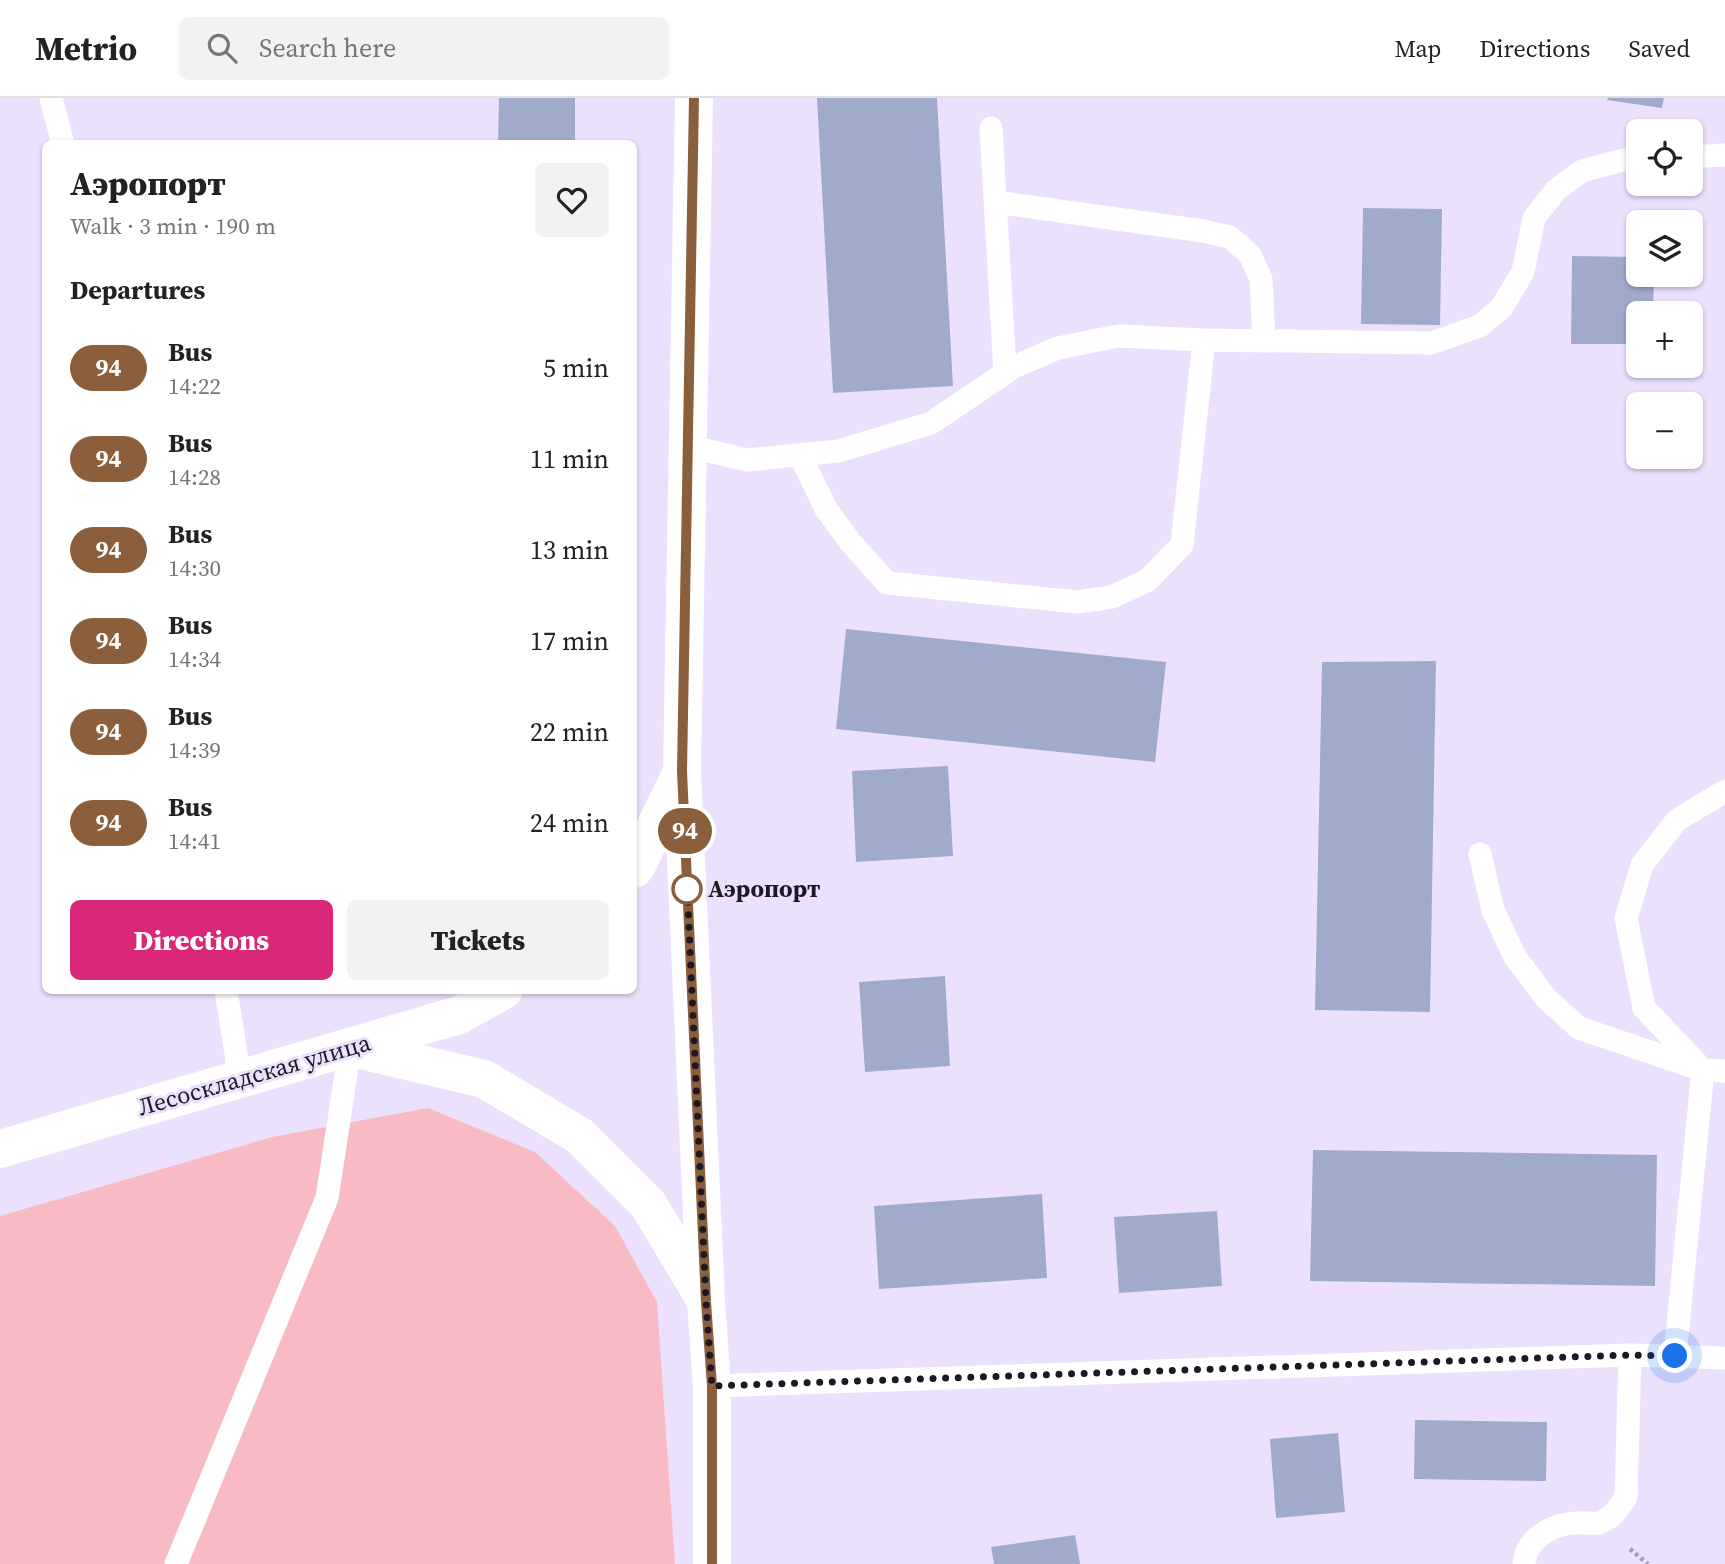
<!DOCTYPE html>
<html lang="en">
<head>
<meta charset="utf-8">
<style>
	body { margin:0; font-family:"Source Serif 4",serif; background:#f2f2f2; color:#222; height:100vh; display:flex; flex-direction:column; font-size:26px; white-space:nowrap }
	* { box-sizing:border-box; margin:0 }
	p { font-size:23px; color:#767676 }
	.icon { flex:none; width:38px; height:38px; fill:none; stroke:currentColor; stroke-width:2; stroke-linecap:round; stroke-linejoin:round }
	.map { position:relative; flex:1; overflow:hidden }
	.sheet { position:absolute; left:42px; top:42px; width:595px; height:854px; display:flex; flex-direction:column; background:#fff; border-radius:10px; box-shadow:0 2px 5px #0004 }
	.sheet>* { flex:none }
	.badge { padding:0 14px; border-radius:23px; font-size:24px; line-height:46px }
	.tools { position:absolute; left:1626px; top:21px; display:grid; gap:14px }
	.tools a { display:grid; place-items:center; width:77px; height:77px; border-radius:10px; background:#fff; box-shadow:0 2px 5px #0004; font-size:35px }
	.you { position:absolute; width:35px; height:35px; margin:-18px; border:5px solid #fff; border-radius:50%; background:#1a73e8; box-shadow:0 0 0 10px #1a73e833 }
	.map>.badge { position:absolute; translate:-50% -50%; box-shadow:0 0 0 4px #fff }
	h2 { padding:0 28px; font-size:26px; line-height:63px }
	.round { display:grid; place-items:center; flex:none; width:74px; height:74px; border-radius:10px; background:#f2f2f2 }
	.summary { display:flex; align-items:center; justify-content:space-between; height:119px; padding:0 28px }
	h1 { font-size:33px; font-weight:800; line-height:52px }
	.button { display:flex; gap:14px; margin-top:auto; padding:14px 28px }
	.button a { flex:1; height:80px; border-radius:10px; background:#db2777; color:#fff; font-size:28px; font-weight:800; line-height:80px; text-align:center }
	.button a+a { background:#f2f2f2; color:#222 }
	ul { padding:0; list-style:none }
	li { display:flex; align-items:center; gap:21px; height:91px; padding:0 28px }
	li div { flex:1 }
	li b { display:block; font-size:26px }
	li em { font-style:normal }
	li .badge { min-width:77px; font-weight:700; text-align:center }
	header { display:flex; align-items:center; gap:42px; box-sizing:border-box; height:98px; padding:0 35px; background:#fff; border-bottom:2px solid #e0e0e0 }
	header strong { font-size:33px }
	nav { display:flex; gap:38px; margin-inline-start:auto; font-size:24px }
	.search { width:490px; height:63px; background:#f2f2f2; display:flex; align-items:center; gap:18px; box-sizing:border-box; padding:0 24px; border-radius:10px; color:#767676; font-size:26px }
	.map>svg:first-child { display:block }
	.green { fill:#f8bbc4 }
	.building { fill:#a0abcc }
	.lines { fill:none; stroke-linecap:round; stroke-linejoin:round }
	.path { stroke:#a59cb2; stroke-width:4.5; stroke-dasharray:3.5 3.5; stroke-linecap:butt }
	.service { stroke:#fff; stroke-width:23 }
	.minor { stroke:#fff; stroke-width:38 }
	.line-casing { stroke:#fff; stroke-width:16 }
	.line { stroke:#8b5e3c; stroke-width:10 }
	.walk { stroke:#1d1824; stroke-width:7; stroke-dasharray:0 12.6 }
	.stop-dot { fill:#fff; stroke:#8b5e3c; stroke-width:3.5 }
	.labels { text-anchor:middle; stroke-width:6; stroke-linejoin:round; paint-order:stroke }
	.stop-label { font-size:24px; font-weight:bold; fill:#1d1824; stroke:#ece1fd; text-anchor:start }
	.street-label { font-size:24px; fill:#1d1824; stroke:#ece1fd }
</style>
</head>
<body>
<header>
<strong>Metrio</strong>
<div class="search"><svg class="icon" aria-label="search" viewBox="0 0 24 24"><circle cx="10" cy="10" r="6"/><path d="M15 15l6 6"/></svg>Search here</div>
<nav><a>Map</a><a>Directions</a><a>Saved</a></nav>
</header>
<div class="map">
<svg width="1725" height="1466" viewBox="0 0 1725 1466">
	<rect width="100%" height="100%" fill="#ece1fd"/>
	<path class="green" d="M428,1010L535,1054L615,1128L657,1204L675,1466H0V1118L272,1039Z"/>
	<path class="building" d="M499,0H575V46H498Z
		M817,0H937L953,288L833,295Z
		M1608,0H1664L1662,10L1607,2Z
		M1363,110L1442,111L1440,227L1361,226Z
		M1572,158L1638,159V177H1654L1653,215H1638V246H1571Z
		M846,531L1166,564L1155,664L836,631Z
		M1436,563L1430,914L1315,912L1322,564Z
		M948,668L953,758L856,764L852,673Z
		M945,878L950,968L865,974L859,884Z
		M1313,1052L1657,1057L1655,1188L1310,1183Z
		M1042,1096L1047,1180L879,1191L874,1108Z
		M1217,1113L1222,1188L1119,1195L1114,1119Z
		M1415,1322L1547,1324L1546,1383L1414,1381Z
		M1338,1335L1345,1414L1276,1420L1270,1341Z
		M1075,1437L1080,1466H994L991,1449Z"/>
	<g class="lines">
		<path class="path" d="M1630,1451L1648,1466"/>
		<path class="service" d="M51,0L63,46
			M991,30L1005,275
			M1690,59L1725,57
			M996,104L1203,133L1230,139L1250,157L1261,181L1264,243
			M688,348L747,362L839,353L931,325L1014,269L1058,250L1118,238L1204,242L1431,245L1480,228L1502,209L1523,174L1534,120L1556,92L1582,73L1623,62L1638,61
			M800,357L826,411L851,445L887,485L1077,504L1112,499L1148,482L1182,447L1204,242
			M1480,756L1493,812L1515,859L1546,900L1579,930L1703,972L1725,973
			M226,892L240,981
			M1675,1258L1703,972L1644,910L1626,820L1642,767L1677,722L1725,693
			M712,1288L1630,1257L1725,1260
			M176,1466L327,1100L350,950
			M1524,1466C1526,1440 1552,1426 1576,1425C1583,1424 1591,1426 1598,1425C1612,1421 1619,1410 1626,1399L1630,1257"/>
		<path class="minor" d="M694,0L682,673L706,1204L712,1288V1466
			M634,771L637,767L680,678
			M352,950L484,981L580,1038L648,1106L703,1198
			M0,1051L459,917L504,892"/>
	</g>
	<g class="lines">
		<defs>
			<path id="line" d="M694,0L682,673L706,1204L712,1288V1466"/>
		</defs>
		<use href="#line" class="line-casing"/>
		<use href="#line" class="line"/>
		<path class="walk" d="M687,791V785L706,1204L712,1288L1630,1257L1675,1258"/>
	</g>
	<circle class="stop-dot" cx="687" cy="791" r="14"/>
	<g class="labels">
		<g class="stop-label">
			<text x="708" y="799">Аэропорт</text>
		</g>
		<g class="street-label">
			<text transform="translate(254 977) rotate(-16)" y="8">Лесоскладская улица</text>
		</g>
	</g>
</svg>
<div class="tools">
<a><svg class="icon" aria-label="locate" viewBox="0 0 24 24"><circle cx="12" cy="12" r="6"/><path d="M12 2v4M12 18v4M2 12h4M18 12h4"/></svg></a>
<a><svg class="icon" aria-label="layers" viewBox="0 0 24 24"><path d="M12 4l9 5-9 5-9-5zM3 14l9 5 9-5"/></svg></a>
<a>+</a>
<a>−</a>
</div>
<div class="you" style="left:1675px;top:1258px"></div>
<b class="badge" style="left:685px;top:733px;background:#8b5e3c;color:#fff">94</b>
<section class="sheet">
<div class="summary"><div><h1>Аэропорт</h1><p>Walk · 3 min · 190 m</p></div><a class="round"><svg class="icon" aria-label="heart" viewBox="0 0 24 24"><path d="M12 20l-8-8c-3-5 5-10 8-4 3-6 11-1 8 4z"/></svg></a></div>
<h2>Departures</h2>
<ul>
<li><span class="badge" style="background:#8b5e3c;color:#fff">94</span><div><b>Bus</b><p>14:22</p></div><em>5 min</em></li>
<li><span class="badge" style="background:#8b5e3c;color:#fff">94</span><div><b>Bus</b><p>14:28</p></div><em>11 min</em></li>
<li><span class="badge" style="background:#8b5e3c;color:#fff">94</span><div><b>Bus</b><p>14:30</p></div><em>13 min</em></li>
<li><span class="badge" style="background:#8b5e3c;color:#fff">94</span><div><b>Bus</b><p>14:34</p></div><em>17 min</em></li>
<li><span class="badge" style="background:#8b5e3c;color:#fff">94</span><div><b>Bus</b><p>14:39</p></div><em>22 min</em></li>
<li><span class="badge" style="background:#8b5e3c;color:#fff">94</span><div><b>Bus</b><p>14:41</p></div><em>24 min</em></li>
</ul>
<div class="button"><a>Directions</a><a>Tickets</a></div>
</section>
</div>
</body>
</html>
